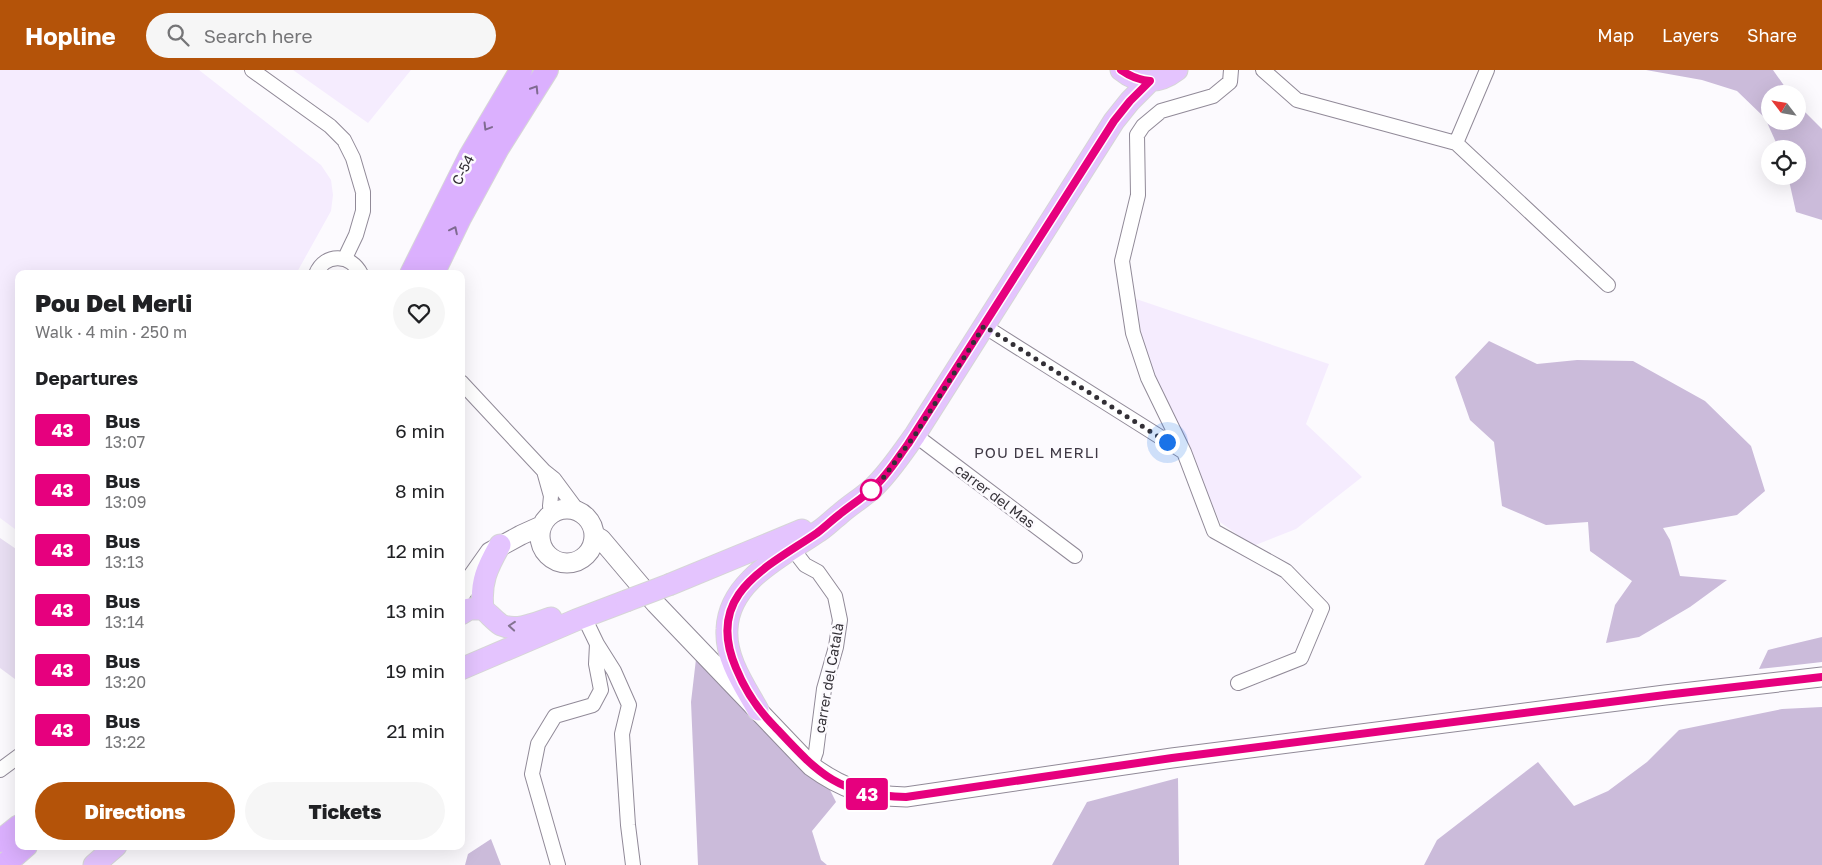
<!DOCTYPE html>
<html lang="en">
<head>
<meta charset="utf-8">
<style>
	body { margin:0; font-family:"Golos Text",sans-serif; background:#f6f6f6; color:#202124; height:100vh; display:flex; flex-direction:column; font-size:19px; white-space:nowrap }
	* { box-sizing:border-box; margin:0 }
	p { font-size:16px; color:#757577 }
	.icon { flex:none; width:28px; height:28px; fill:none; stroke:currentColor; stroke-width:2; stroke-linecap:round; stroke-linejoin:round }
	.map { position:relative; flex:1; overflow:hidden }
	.drawer { position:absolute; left:15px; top:200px; width:450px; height:580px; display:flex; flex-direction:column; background:#fff; border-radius:10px; box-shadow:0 5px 20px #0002 }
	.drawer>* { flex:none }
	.badge { padding:0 10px; border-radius:4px; font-size:18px; line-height:32px }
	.needle { width:32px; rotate:301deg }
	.fabs { position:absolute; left:1761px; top:15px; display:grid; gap:10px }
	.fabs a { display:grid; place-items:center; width:45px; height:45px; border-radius:50%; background:#fff; box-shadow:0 5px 20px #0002; font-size:25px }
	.you { position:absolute; width:25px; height:25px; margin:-12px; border:4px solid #fff; border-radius:50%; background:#1a73e8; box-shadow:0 0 0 8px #1a73e833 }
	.map>.badge { position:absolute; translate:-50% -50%; box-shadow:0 0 0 2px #fff }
	h2 { padding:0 20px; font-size:19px; line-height:45px }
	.round { display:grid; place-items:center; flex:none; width:52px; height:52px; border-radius:26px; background:#f6f6f6 }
	.head { display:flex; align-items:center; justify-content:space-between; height:85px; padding:0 20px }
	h1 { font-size:24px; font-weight:800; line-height:38px }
	.cta { display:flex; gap:10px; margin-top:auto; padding:10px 20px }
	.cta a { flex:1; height:58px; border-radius:30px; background:#b45309; color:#fff; font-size:20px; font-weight:800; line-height:58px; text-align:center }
	.cta a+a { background:#f6f6f6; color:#202124 }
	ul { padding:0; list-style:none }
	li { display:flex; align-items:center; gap:15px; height:60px; padding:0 20px }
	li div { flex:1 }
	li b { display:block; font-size:19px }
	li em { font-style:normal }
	li .badge { min-width:55px; font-weight:700; text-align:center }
	header { display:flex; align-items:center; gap:30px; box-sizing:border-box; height:70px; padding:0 25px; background:#b45309; color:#fff }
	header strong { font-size:24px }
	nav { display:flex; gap:28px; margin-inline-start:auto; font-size:18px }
	.search { width:350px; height:45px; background:#f6f6f6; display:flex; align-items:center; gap:12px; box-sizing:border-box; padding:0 18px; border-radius:28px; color:#757577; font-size:19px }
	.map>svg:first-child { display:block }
	.built { fill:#f5ecfe }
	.green { fill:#e9dff3 }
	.forest { fill:#cbbbda }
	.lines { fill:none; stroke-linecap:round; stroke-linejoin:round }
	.minor-casing { stroke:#918a98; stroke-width:16 }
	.secondary-casing { stroke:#918a98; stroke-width:21 }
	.primary-casing { stroke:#d6d6d7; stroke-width:23 }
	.trunk-casing { stroke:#d6d6d7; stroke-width:24 }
	.minor { stroke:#fff; stroke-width:14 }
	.secondary { stroke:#fff; stroke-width:19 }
	.primary { stroke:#e4c4fe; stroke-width:21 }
	.trunk { stroke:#dbb0fe; stroke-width:22 }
	.primary-bridge-casing { stroke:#d6d6d7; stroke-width:23; stroke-linecap:butt }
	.primary-bridge { stroke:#e4c4fe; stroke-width:21 }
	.oneway { stroke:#7f6a90 }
	.oneway2 { stroke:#837390 }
	.line-casing { stroke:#fff; stroke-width:11 }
	.line { stroke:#e6007e; stroke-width:8 }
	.walk { stroke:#333036; stroke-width:5; stroke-dasharray:0 9 }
	.stop-dot { fill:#fff; stroke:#e6007e; stroke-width:2.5 }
	.labels { text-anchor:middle; stroke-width:5; stroke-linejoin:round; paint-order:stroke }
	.street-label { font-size:14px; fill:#333036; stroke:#fcfafe }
	.neighbourhood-label { font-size:15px; letter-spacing:1px; fill:#3f3945; stroke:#fcfafe }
</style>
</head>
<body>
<header>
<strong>Hopline</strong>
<div class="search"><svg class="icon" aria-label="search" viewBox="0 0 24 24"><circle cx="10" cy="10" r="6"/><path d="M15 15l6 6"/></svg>Search here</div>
<nav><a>Map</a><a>Layers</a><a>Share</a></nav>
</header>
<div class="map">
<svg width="1822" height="795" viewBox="0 0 1822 795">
	<rect width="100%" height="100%" fill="#fcfafe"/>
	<path class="built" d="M0,0H199L321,95L331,110L333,125L331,141L296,204H19V462L0,448Z
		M293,0H411L368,53Z
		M1136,229L1329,294L1306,354L1362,407L1296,459L1253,476L1220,452L1144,282Z"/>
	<path class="green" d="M0,468L19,481V612L0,598Z"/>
	<path class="forest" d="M1646,0H1773L1790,24H1770V51H1798V35L1822,59V150L1796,142L1788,106H1798V79H1779L1765,48L1737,21L1702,10Z
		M1489,271L1537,294L1577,290L1633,291L1705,331L1751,376L1765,421L1737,445L1663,458L1670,470L1680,506L1727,510L1690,537L1639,567L1606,573L1615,535L1632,511L1590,481L1588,452L1546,455L1502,436L1494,372L1470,350L1455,307Z
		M1822,567V592L1759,599L1768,580Z
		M696,589L828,716L836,732L812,761L821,790L827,795H698L691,632Z
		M1822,637V795H1424L1437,770L1538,692L1574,736L1608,721L1647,692L1679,660L1782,639Z
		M1178,708L1179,795H1052L1087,732Z
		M491,769L501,795H465L468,784Z"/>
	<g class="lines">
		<defs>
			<path id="minor" d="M252,0L330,56L344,70L353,88L363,122V141L356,165L345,188
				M1263,0L1297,30L1456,73L1608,215
				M1456,73L1487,0
				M316,204C325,182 351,184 361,204
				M984,256L1184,382L1214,461L1286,501L1322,538L1301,588L1238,613
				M461,312L544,401L554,409L577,440
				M915,365L1075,486
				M1184,382L1148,308L1133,263L1122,191L1138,125L1137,65L1143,56L1161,41L1213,26L1230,12L1231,0
				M544,401L551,426L550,436L553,443
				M792,478L805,495L818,502L835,526L840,550L836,577L824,619L816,682L811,696
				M584,547L597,574L614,601L629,635L622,664L628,755L633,795
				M0,700L19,686
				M558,795L532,704L538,674L555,646L593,635L601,620L596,594L597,574"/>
			<path id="secondary" d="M540 466a27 27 0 1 1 54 0a27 27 0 1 1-54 0Z
				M594,465L601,469L656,534L811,696C844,720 866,726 906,727L1172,688L1665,625L1822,607
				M461,523L490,482L521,465L541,456"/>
			<path id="primary" d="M1121,0C1139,15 1159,14 1177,0
				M500,475C487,498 480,512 483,539C489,544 495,551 501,555C517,562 536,553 551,548
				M671,514L802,460
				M461,544L469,539H483
				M461,599L576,550L626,531
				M758,640C744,615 725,588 727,559C729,511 781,487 816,463C825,458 832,450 840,444C850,435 862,428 873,418C889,403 902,383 915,365L1114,51L1130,31L1150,11
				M94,795L116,776"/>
			<path id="trunk" d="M411,204L470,86L521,0
				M433,204L460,148L498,78L547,0
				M0,771L19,756
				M4,795L26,776"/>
		</defs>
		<use href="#minor" class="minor-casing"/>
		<use href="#secondary" class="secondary-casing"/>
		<use href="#primary" class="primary-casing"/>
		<use href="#trunk" class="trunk-casing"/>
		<use href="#minor" class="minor"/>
		<use href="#secondary" class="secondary"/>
		<use href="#primary" class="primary"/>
		<use href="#trunk" class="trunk"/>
		<defs>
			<path id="primary-bridge" d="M626,531L671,514"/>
		</defs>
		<use href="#primary-bridge" class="primary-bridge-casing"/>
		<use href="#primary-bridge" class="primary-bridge"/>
	</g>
	<defs><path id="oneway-chevron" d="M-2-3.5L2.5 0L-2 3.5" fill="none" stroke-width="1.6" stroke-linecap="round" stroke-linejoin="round" transform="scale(1.25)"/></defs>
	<g class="oneway">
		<use href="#oneway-chevron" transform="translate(535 19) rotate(-58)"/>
		<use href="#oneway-chevron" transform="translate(487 57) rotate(121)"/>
		<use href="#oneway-chevron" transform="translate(454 160) rotate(-64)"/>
	</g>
	<use class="oneway2" href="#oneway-chevron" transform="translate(512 556) rotate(-175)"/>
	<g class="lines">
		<defs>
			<path id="line" d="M1121,0C1131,7 1139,10 1150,11L1130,31L1114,51L908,374C897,389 887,406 873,418C863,428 851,435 840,444C832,450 825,457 817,463C766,498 704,524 736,598C745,620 758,640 775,657C819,704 837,725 906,727L1172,688L1665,625L1822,607"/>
		</defs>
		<use href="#line" class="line-casing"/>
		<use href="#line" class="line"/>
		<path class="walk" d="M871,420L884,407L915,365L984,256L1167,372"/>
	</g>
	<circle class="stop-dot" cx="871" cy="420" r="10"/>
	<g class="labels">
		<g class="street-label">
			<text transform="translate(463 100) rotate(-63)" y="5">C-54</text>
			<text transform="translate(995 426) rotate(37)" y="5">carrer del Mas</text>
			<text transform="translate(829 608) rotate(-80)" y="5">carrer del Català</text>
		</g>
		<g class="neighbourhood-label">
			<text x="1037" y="388">POU DEL MERLI</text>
		</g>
	</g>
</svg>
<div class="fabs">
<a><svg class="needle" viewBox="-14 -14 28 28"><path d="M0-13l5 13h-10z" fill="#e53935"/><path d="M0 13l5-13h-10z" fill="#757577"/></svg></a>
<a><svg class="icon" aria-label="locate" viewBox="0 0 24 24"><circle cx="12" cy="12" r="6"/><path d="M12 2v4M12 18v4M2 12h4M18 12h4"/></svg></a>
</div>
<div class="you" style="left:1167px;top:372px"></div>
<b class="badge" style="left:867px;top:724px;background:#e6007e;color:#fff">43</b>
<section class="drawer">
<div class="head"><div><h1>Pou Del Merli</h1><p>Walk · 4 min · 250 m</p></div><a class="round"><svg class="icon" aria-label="heart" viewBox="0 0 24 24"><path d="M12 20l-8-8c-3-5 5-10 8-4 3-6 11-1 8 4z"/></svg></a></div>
<h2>Departures</h2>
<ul>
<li><span class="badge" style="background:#e6007e;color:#fff">43</span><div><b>Bus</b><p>13:07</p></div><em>6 min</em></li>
<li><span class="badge" style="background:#e6007e;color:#fff">43</span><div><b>Bus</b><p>13:09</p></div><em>8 min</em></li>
<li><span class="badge" style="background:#e6007e;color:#fff">43</span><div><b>Bus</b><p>13:13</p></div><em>12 min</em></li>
<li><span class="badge" style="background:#e6007e;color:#fff">43</span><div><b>Bus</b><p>13:14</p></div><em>13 min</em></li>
<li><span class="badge" style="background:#e6007e;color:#fff">43</span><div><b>Bus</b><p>13:20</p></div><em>19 min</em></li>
<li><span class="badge" style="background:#e6007e;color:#fff">43</span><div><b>Bus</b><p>13:22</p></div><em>21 min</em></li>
</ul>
<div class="cta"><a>Directions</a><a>Tickets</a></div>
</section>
</div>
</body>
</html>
